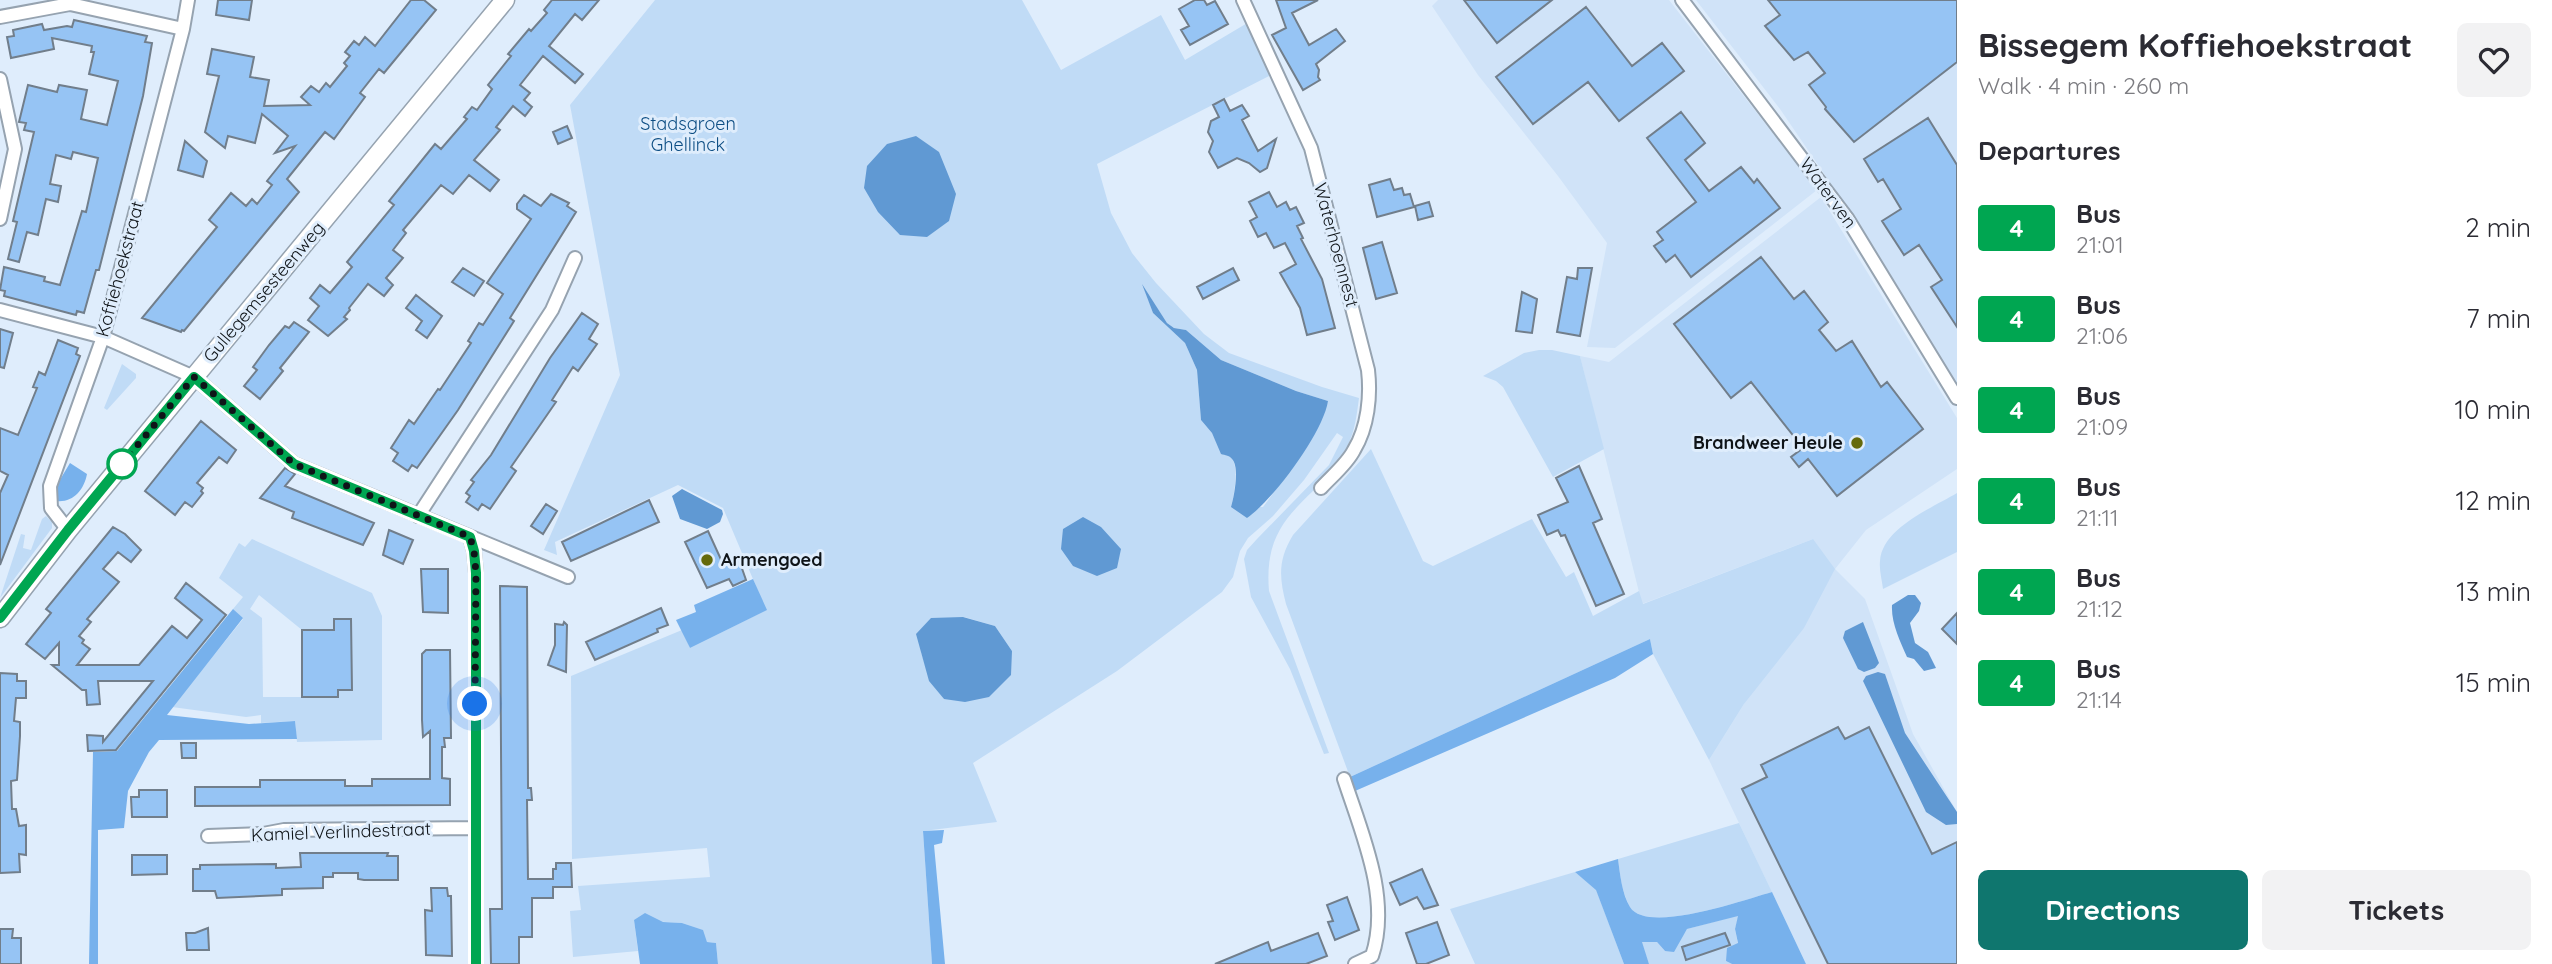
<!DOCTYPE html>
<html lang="en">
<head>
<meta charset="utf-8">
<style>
	body { margin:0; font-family:Quicksand,sans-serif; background:#f2f2f3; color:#2b2b33; height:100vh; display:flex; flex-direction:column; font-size:26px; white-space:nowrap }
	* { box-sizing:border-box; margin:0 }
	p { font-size:23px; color:#7c7c81 }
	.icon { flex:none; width:38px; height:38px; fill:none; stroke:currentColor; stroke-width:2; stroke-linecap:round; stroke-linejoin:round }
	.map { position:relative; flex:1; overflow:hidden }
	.panel { display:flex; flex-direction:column; background:#fff; width:595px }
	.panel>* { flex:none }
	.badge { padding:0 14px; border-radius:5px; font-size:24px; line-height:46px }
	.you { position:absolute; width:35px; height:35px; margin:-18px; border:5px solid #fff; border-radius:50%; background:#1a73e8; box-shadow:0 0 0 10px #1a73e833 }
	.map>.badge { position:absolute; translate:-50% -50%; box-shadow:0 0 0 4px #fff }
	h2 { padding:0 21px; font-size:26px; line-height:63px }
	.round { display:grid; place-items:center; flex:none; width:74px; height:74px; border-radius:10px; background:#f2f2f3 }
	.summary { display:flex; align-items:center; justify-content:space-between; height:119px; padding:0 21px }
	h1 { font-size:33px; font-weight:800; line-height:52px }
	.primary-button { display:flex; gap:14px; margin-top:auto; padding:14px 21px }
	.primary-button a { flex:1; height:80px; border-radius:10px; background:#0f766e; color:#fff; font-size:28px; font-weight:800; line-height:80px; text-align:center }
	.primary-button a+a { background:#f2f2f3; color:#2b2b33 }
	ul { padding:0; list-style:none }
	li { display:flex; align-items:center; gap:21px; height:91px; padding:0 21px }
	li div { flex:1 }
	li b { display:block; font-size:26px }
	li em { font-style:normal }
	li .badge { min-width:77px; font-weight:700; text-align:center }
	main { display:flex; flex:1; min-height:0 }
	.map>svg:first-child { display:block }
	.built { fill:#d0e3f8 }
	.green { fill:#c0dbf6; fill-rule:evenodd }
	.forest { fill:#77b1ec }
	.water { fill:#6099d3 }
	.building { fill:#96c4f4; stroke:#717e8b; stroke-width:2 }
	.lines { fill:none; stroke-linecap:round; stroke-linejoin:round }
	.street-casing { stroke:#96a3b0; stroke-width:16 }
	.secondary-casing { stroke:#96a3b0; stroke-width:21 }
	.street { stroke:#fff; stroke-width:12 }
	.secondary { stroke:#fff; stroke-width:18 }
	.line-casing { stroke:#fff; stroke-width:16 }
	.line { stroke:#00a651; stroke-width:10 }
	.walk { stroke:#0f1418; stroke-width:7; stroke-dasharray:0 12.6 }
	.poi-dot { fill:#656a0c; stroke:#dfedfc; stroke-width:2.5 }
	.stop-dot { fill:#fff; stroke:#00a651; stroke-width:3.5 }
	.labels { text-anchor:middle; stroke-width:6; stroke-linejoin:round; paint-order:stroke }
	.park-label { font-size:18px; fill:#0d4e84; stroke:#dfedfc }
	.street-label { font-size:18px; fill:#0f1418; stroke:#dfedfc }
	.poi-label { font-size:18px; font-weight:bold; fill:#0f1418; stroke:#dfedfc; text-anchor:end }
</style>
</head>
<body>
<main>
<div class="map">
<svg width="1957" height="964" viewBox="0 0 1957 964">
	<rect width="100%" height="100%" fill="#dfedfc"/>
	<path class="built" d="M1438,0H1669L1817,190L1615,348L1587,347L1607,243L1558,176L1478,75L1432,6Z
		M1696,0H1957V385L1874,247L1780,109Z
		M1821,197L1957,418V469L1866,530L1835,569L1865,599L1913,734L1957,812V964H1806L1709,760L1744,704L1813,539L1642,604L1580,356L1609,362Z"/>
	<path class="green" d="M655,0H1022L1061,70L1161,15L1185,60L1249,22L1273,74L1097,164L1111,213L1132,253L1156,283L1204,334L1229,353L1322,387L1359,398C1357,413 1355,431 1348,445C1318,505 1262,509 1269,591L1329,753L1324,754L1290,669L1251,597L1244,559L1247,550L1257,539L1329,465L1343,437L1337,433L1304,480L1273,516L1248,538L1240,551L1233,577L1222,592L1117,671L973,763L997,822L923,831L932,964H718L716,943L707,942L702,930L682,923L634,920L638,951L573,957L570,911L581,910L578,886L710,877L707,848L572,859L571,676L682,630L690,648L766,610L723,508L678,485L555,542L557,555L544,550L620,375L570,105ZM1144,288L1167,323L1174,328L1186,330L1221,360L1296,391L1328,401L1297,461L1263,507H1231C1234,497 1239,467 1232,459C1230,456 1225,455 1222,453L1212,433L1201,420L1197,370L1185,343L1153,313ZM964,617L995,626L1012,651L944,699L930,681L921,652Z
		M1539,350H1552L1580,356L1604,449L1553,477L1503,387L1496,381L1483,376L1524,353Z
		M122,364L136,374V378L107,410L104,408Z
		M1371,449L1423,561L1433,566L1532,519L1566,577L1574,572L1593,616L1639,591L1643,604L1813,539L1835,569L1804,628L1744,704L1709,760L1653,654L1650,639L1350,777L1286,604C1279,577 1278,560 1293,535Z
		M1957,493V552L1883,589C1882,580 1879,570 1880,561C1882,528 1932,508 1957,493Z
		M46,516L52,522V528L0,598L21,534L25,535L23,548L31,550L42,519Z
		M252,539L372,593L382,616V740L297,742L295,721L261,723V715L246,717L172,707L243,619L233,609L243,597L219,578L239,543L245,547ZM259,595L302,630H334V619H352V689L338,690L337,697H263L262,618L250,609Z
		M1739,823L1772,892C1746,899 1647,935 1630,907C1622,893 1620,875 1618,859Z
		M1575,872L1596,889L1624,964H1475L1450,909Z
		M1739,915L1735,929L1738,944L1726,961L1732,964H1649L1641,942H1657L1665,951L1681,938L1687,929Z"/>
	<path class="forest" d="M70,463L87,474C84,490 73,503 56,501L55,488Z
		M753,579L767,610L690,648L676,620L696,612L694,605Z
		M233,609L243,618L167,715L249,724L295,721L297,739L159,740L149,752L128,791L124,828L98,830V964H89L93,752L117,751Z
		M1650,639L1653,654L1615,678L1355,791L1350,777Z
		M944,830L942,843L934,845L945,964H932L923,831Z
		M1618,859C1620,874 1622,894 1630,907C1647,935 1746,899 1772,892L1806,964H1732L1726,961L1727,948L1738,943L1735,929L1738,916L1687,929L1674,952L1665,951L1657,942H1642L1649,964H1624L1596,890L1575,872Z
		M645,913L663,922L682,923L703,930L707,942L716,943L718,964H640L634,920Z"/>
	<path class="water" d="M916,136L939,152L956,194L949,221L927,237L900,235L878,212L864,188L867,166L887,144Z
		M1142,284L1167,323L1174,328L1186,330L1221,360L1296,391L1328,401C1323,433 1274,499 1247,518L1231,507C1234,497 1240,467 1232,459C1230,456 1225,455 1221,454L1212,433L1201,420L1197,370L1185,343L1153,313Z
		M682,489L722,510L723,514L720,522L707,529L680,519L672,496Z
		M1083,517L1101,527L1121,549L1117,568L1097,576L1073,566L1061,549L1063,529Z
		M1908,595H1915L1921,603L1919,611L1910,623L1915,643L1928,652L1936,668L1924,671L1914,659L1907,657C1900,641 1891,623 1892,605Z
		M963,617L995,626L1012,651L1011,675L989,697L965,702L944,699L929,681L916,634L931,618Z
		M1863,622L1879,663L1875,668L1864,672L1858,669L1843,638L1845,631Z
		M1878,672L1885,674L1905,733L1957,812V824L1946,825L1926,812L1863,681L1866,676Z"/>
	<path class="building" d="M218,0H252L249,20L216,15Z
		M411,0H424L436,10L384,73L379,69L360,93L365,97L334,139L325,132L287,179L299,192L184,331L182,330L181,332L142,318L217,227L209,220L231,193L246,206L252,199L257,204L272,185L267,181L295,146L275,153L288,136L262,114L255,143L228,136L225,148L205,132L219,76L207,74L212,49L254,57L250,77L269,80L264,106L310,105L301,97L311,86L319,92L326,83L330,87L347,66L344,63L350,56L345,52L354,41L359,45L365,37L375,46Z
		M552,0H599L582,20L575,14L549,46L583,74L575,83L543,56L520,85L530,93L524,100L532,107L525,116L513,106L496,127L500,130L474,160L499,180L490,191L469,175L453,194L441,185L403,230L406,233L393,250L403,258L386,278L393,285L384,296L368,284L349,308L350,310L344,317L347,319L328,336L308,320L319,306L310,298L320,285L330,293L352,267L347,262L394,205L389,201L435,144L441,149L467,119L464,117L472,107L477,110L492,89L488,85L511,56L508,54L529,29L531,31L547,13L544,10Z
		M1195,0H1204L1207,5L1215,1L1228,24L1190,45L1181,30L1189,26L1179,9Z
		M1276,0H1318L1292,13L1309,45L1336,29L1345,41L1316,64L1319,70L1318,77L1320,80L1303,90L1272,35L1286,28Z
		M1464,0H1552L1497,43Z
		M1768,0H1957V62L1854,142L1825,109L1826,107L1809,85L1825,73L1808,52L1794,60L1765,26L1780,15Z
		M1586,7L1632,66L1662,43L1684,71L1619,121L1588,82L1533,124L1496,77Z
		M74,20L147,36L145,42L152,43L143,96L99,270H96L84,313L77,311L76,315L4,296L5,291L0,290L4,267L45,277L44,281L60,285L82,211L86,212L98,158L73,152L71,159L56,155L50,184L61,186L58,202L46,199L38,235L27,232L19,262L8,259L17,222L13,221L34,132L24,130L26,123L19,122L28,85L57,92L59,85L87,90L81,119L107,125L118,81L89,74L94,52H91L92,46L52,38L54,49L11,58L7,37L14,36L13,30L42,24L44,30L67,26L72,27Z
		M1224,99L1230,111L1242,105L1249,116L1242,120L1258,151L1276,139L1267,168L1260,172L1249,163L1237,158L1218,168L1209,152L1213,141L1208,132L1211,121L1219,117L1213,105Z
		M1681,112L1705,143L1685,160L1709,191L1741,167L1754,183L1757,179L1780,208L1691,277L1675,255L1666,262L1654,246L1663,240L1657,232L1696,202L1647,138Z
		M1928,118L1957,165V327L1931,287L1942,280L1919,245L1904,255L1882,221L1901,209L1883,179L1878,182L1864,159Z
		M567,126L572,138L558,144L553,132Z
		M185,141L207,161L203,177L178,170Z
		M1390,179L1394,190L1402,188L1404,195L1410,194L1414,207L1377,217L1369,185Z
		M1269,192L1277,207L1286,202L1290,210L1296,207L1304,223L1297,226L1303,238L1301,239L1322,279L1335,328L1307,335L1300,308L1280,273L1296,264L1285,243L1274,248L1266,233L1258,237L1250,221L1257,217L1249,202Z
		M551,194L569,203L567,206L576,212L510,318L514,321L458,410L417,468L412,465L408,471L393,461L398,453L391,448L409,420L414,424L438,389L440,390L471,343L468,341L479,323L483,325L503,294L487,283L531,219L517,209V204L524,195L541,206Z
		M1429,202L1433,216L1418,220L1415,206Z
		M1382,242L1397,293L1376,299L1363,248Z
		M1761,257L1794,299L1804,291L1828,322L1819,330L1836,351L1852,341L1881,387L1887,382L1923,429L1837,496L1808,459L1799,467L1791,457L1803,448L1751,382L1731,398L1674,324Z
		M463,268L484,281L474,296L452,282Z
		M1233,268L1239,280L1203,299L1197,287Z
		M1578,268H1592L1580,336L1557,332L1567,277L1577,279Z
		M1522,292L1537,299L1532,333L1516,331Z
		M416,295L442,316L427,338L416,330L422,321L406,308Z
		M582,313L598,324L589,339L597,344L578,371L573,367L552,400L556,402L511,467L516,471L490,509L482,504L478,510L466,502L470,496L466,493L474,482L471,480L491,455L550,358Z
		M294,322L309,332L280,368L283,371L260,399L244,386L257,370L253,367L269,345L285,326L289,328Z
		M0,329L13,333L4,368L0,367Z
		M58,340L78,348L76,354L80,356L0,565V493L8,475L0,471V428L18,435L37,388L33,387L39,372L45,375Z
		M201,421L236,450L227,463L219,457L197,483L203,488L201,491L203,493L192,507L185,502L175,515L145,491Z
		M1579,466L1602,519L1593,523L1624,594L1596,606L1565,535L1561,536L1558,530L1547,535L1538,515L1568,502L1556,478Z
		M285,468L295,474L285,486L374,523L363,545L292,518L294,512L260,498Z
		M649,500L659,522L571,561L562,542Z
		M546,504L557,511L543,534L531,526Z
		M113,527L125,534L141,550L131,562L118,552L103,569L119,582L87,619L91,622L79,636L84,640L82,643L90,649L77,665H139L172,626L187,638L202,620L175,598L186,583L226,615L116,750L88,751L87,735L103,736V742L153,681H98L100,704L87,705L86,690H82L52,665H59V643L45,659L26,644L51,613L46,609Z
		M389,530L413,540L403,564L383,555Z
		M708,531L723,564L738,557L746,580L733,586L729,579L707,588L685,542Z
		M421,569H448V613L423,612Z
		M500,586L527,587L528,788H531L532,800H527L528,879H553V869H556V863H571L572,887H553V898H532V937H519V964H491L490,909H502Z
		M661,608L668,625L657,629L658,632L595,660L586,642Z
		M1957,613V644L1942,629Z
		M334,619H351L352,690H338V697H302V630H334Z
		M564,622L567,625L566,672L548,665L555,645V624L563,625Z
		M426,650H450L451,738H444L445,747H442V778L450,779V805L195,806V787H260V780H345V786H372V779H430V731L423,737L422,720V654Z
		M0,673L17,674V681H26V698H16L14,721L20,722V736L17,780L11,781L12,809H16L19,826L26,825V855L19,854L20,872L0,873Z
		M1838,727L1845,739L1869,727L1932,854L1957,842V964H1828L1742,789L1767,777L1761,765Z
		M181,743H196V758H182Z
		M139,790H167V817H132L131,797H139Z
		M300,853H388L387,856H398V880H364L358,879V873H333V877H323V888L282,889V895L217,898L215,891H193V869H200V865L276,864V868L301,867Z
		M132,855H167V874L132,875Z
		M1422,869L1438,905L1424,909L1417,897L1400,905L1390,883Z
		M431,888H447L448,896H451L452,956L426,955L425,910L432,911Z
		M1347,897L1359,930L1335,940L1328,922L1333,921L1327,905Z
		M1437,922L1449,955L1426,964H1417L1406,933Z
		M208,928L209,950H187L186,933H195Z
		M0,929H13L12,938H21V964H0Z
		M1318,933L1327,956L1306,964H1215L1268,942L1271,951Z
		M1725,933L1730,945L1686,960L1682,947Z"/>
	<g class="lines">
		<defs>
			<path id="street" d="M1243,0L1311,148L1368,370C1371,396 1368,427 1354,450C1347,464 1332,476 1321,488
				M1682,0L1847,218L1957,398
				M0,17L70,4L183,29
				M0,79L15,149L0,219
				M0,310L103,337L194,377L294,464L568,577
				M418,516L552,310L575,258
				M68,530L51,508L50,486L103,337L183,29L188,0
				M470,537L474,551L476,573V964
				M1344,779C1362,834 1391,899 1372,956L1355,964
				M208,836L263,834L284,830L474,828"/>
			<path id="secondary" d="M0,618L68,530L505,0"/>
		</defs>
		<use href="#street" class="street-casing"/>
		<use href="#secondary" class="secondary-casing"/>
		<use href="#street" class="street"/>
		<use href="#secondary" class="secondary"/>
	</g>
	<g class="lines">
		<defs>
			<path id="line" d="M0,618L68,530L194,377L294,464L470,537L474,551L476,573V964"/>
		</defs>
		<use href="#line" class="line-casing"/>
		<use href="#line" class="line"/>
		<path class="walk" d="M122,464L194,377L294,464L470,537L474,551L476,573L475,704"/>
	</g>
	<g class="poi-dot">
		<circle cx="1857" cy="443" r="7"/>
		<circle cx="707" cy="560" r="7"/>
	</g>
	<circle class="stop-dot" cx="122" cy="464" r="14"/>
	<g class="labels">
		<g class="park-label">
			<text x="688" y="130">Stadsgroen<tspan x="688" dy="21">Ghellinck</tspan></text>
		</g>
		<g class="street-label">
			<text transform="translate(1828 193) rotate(54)" y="6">Waterven</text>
			<text transform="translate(1336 245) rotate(75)" y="6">Waterhoennest</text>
			<text transform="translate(120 269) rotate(-75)" y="6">Koffiehoekstraat</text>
			<text transform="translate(264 292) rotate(-50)" y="6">Gullegemsesteenweg</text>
			<text transform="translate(341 832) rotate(-2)" y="6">Kamiel Verlindestraat</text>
		</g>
		<g class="poi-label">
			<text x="1843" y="449">Brandweer Heule</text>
			<text x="721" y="566" text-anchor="start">Armengoed</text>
		</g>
	</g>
</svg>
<div class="you" style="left:475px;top:704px"></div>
</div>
<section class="panel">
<div class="summary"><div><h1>Bissegem Koffiehoekstraat</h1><p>Walk · 4 min · 260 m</p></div><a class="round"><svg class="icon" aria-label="heart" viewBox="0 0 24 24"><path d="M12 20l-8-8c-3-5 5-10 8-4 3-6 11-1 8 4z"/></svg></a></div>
<h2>Departures</h2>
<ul>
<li><span class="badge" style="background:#00a651;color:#fff">4</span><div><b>Bus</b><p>21:01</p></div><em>2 min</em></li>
<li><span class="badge" style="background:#00a651;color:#fff">4</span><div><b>Bus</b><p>21:06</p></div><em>7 min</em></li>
<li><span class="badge" style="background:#00a651;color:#fff">4</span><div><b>Bus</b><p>21:09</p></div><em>10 min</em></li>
<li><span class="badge" style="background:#00a651;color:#fff">4</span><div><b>Bus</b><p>21:11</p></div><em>12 min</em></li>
<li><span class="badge" style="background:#00a651;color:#fff">4</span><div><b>Bus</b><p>21:12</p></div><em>13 min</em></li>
<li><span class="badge" style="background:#00a651;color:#fff">4</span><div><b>Bus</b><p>21:14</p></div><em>15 min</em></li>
</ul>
<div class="primary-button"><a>Directions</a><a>Tickets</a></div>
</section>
</main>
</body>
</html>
